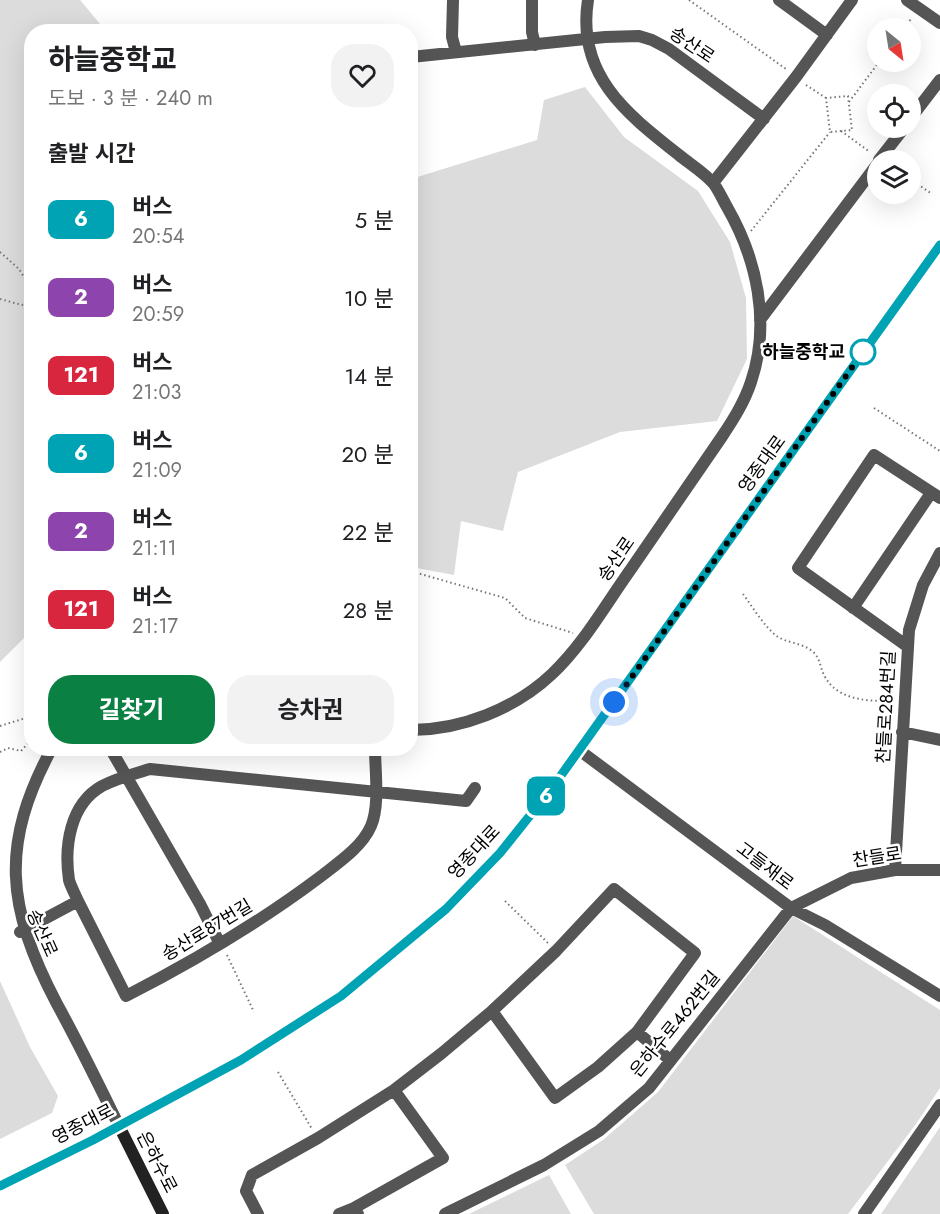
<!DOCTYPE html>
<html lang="ko">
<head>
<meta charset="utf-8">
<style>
	body { margin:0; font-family:Jost,"Noto Sans KR",sans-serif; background:#f2f2f2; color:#202124; height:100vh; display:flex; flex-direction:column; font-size:22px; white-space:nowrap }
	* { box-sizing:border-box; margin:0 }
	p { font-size:20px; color:#757577 }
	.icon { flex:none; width:33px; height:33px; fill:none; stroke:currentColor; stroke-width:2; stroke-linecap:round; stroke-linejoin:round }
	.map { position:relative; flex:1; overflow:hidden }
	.details { position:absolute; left:24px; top:24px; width:394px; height:732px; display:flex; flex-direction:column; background:#fff; border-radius:24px; box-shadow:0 6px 24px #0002 }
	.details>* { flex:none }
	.badge { padding:0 12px; border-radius:9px; font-size:21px; line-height:39px }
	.needle { width:39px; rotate:150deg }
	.fabs { position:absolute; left:867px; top:18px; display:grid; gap:12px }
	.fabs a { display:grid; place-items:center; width:54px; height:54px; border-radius:50%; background:#fff; box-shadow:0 6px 24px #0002; font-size:30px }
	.you { position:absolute; width:30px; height:30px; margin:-15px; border:4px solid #fff; border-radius:50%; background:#1a73e8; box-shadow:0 0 0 9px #1a73e833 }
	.map>.badge { position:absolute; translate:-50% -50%; box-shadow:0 0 0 3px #fff }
	h2 { padding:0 24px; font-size:22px; line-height:54px }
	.round { display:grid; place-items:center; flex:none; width:63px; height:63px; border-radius:24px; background:#f2f2f2 }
	.headline { display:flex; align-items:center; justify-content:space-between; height:102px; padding:0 24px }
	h1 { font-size:28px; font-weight:700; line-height:45px }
	.primary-button { display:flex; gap:12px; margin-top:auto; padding:12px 24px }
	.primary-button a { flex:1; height:69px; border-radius:24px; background:#0b8043; color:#fff; font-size:24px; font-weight:700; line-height:69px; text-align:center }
	.primary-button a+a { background:#f2f2f2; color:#202124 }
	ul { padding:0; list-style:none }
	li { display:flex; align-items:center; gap:18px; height:78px; padding:0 24px }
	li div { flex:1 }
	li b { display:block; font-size:22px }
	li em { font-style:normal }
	li .badge { min-width:66px; font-weight:700; text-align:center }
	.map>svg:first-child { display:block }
	.green { fill:#dcdcdc }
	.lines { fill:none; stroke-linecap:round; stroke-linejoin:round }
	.path { stroke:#777; stroke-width:2; stroke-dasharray:1.5 3; stroke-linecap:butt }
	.street { stroke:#555; stroke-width:12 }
	.secondary { stroke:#222; stroke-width:12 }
	.line-casing { stroke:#fff; stroke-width:14 }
	.line { stroke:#00a3b4; stroke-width:9 }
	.walk { stroke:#000; stroke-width:6; stroke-dasharray:0 10.8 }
	.stop-dot { fill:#fff; stroke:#00a3b4; stroke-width:3 }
	.labels { text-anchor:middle; stroke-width:5; stroke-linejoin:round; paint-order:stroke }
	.street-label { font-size:18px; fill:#000; stroke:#fff }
	.stop-label { font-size:18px; font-weight:bold; fill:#000; stroke:#fff; text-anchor:end }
</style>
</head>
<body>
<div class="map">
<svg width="940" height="1214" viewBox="0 0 940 1214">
	<rect width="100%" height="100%" fill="#fff"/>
	<path class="green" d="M0,0H80L106,31L32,32L31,631L0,662Z
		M585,87L624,137L698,191L730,242L746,298L747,359L717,421L620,432L518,472L503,531L461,521L454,575L411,567V179L537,140L544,100Z
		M793,916L940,1010V1088L916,1124L848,1214H594L565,1165L603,1140L658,1092Z
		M0,981L30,1047L58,1096L52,1113L0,1139Z
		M940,1127V1214H881Z
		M549,1175L571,1214H469Z"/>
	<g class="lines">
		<path class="path" d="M689,0L786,69
			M904,28L911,19
			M806,85L826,98
			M848,96L852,130L830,132L826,98Z
			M849,102L879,62
			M841,131L870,152
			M910,179L932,194
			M751,231L830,132
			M0,252L19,269L32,290
			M0,299L22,305L27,302L31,290
			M874,408L940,451
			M411,573H417L505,598L525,618L573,633
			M743,594C752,606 765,628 778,637C788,643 802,643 812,651C820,657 820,667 824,675C835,698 863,701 884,701
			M0,726L32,716
			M0,752L8,748L21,751L32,739
			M505,901L548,943
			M227,955L254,1012
			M278,1072L312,1129"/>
		<path class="street" d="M453,0L452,37L456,52
			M532,0V32L535,45
			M779,0L827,35
			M907,0L940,23
			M411,57L605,37L639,36L652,40L669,49L764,119
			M910,119L940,80
			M879,160L904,128
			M713,183L796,77L852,0
			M760,320L878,163
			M853,608L931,493
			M907,646L798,568L874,455L940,498
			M411,730C461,730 515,709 552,674C583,645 606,604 631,569C661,525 691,481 721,438C733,420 744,403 751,382C771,323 757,259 727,207C723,200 719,191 714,184C705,173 690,164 679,155C627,114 576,75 588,0
			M902,732L940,740
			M52,748C0,844 6,907 57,1004C79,1044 99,1085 119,1126
			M110,748L200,904L220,944
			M579,750L791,908L825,925L940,996
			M895,870L909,630L923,585L940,553
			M78,901C75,894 71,887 69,880C64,846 70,804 102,786C117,778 134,774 150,769L466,801L475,788
			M20,932L78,901L126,996C194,961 259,923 320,877C338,863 362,847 371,826C380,805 375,771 375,748
			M492,1011L555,1098L598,1067L637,1032L670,1060
			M258,1214L246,1191L252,1175L318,1138L394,1090L442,1053L492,1011L556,951L614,889L695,953L637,1032
			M339,1214L354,1208
			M358,1214L354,1208L443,1158L394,1090
			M445,1214L544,1165L599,1131L649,1088L791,908L851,878L895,870H940
			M864,1214L940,1105"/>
		<path class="secondary" d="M119,1126L163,1214
			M0,1186L93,1140L241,1060L341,996L446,909L500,853L552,788L940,245"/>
	</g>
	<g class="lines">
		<defs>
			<path id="line" d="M0,1186L93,1140L241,1060L341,996L446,909L500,853L552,788L940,245"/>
		</defs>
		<use href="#line" class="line-casing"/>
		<use href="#line" class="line"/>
		<path class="walk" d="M614,702L863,352"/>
	</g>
	<circle class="stop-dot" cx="863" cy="352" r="12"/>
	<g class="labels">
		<g class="street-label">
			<text transform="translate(692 45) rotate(34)" y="6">송산로</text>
			<text transform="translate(762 464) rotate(-54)" y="6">영종대로</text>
			<text transform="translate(616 559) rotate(-55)" y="6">송산로</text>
			<text transform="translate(886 707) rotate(-87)" y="6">찬들로284번길</text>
			<text transform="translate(474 852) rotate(-47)" y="6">영종대로</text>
			<text transform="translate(877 857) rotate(-9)" y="6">찬들로</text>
			<text transform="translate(765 866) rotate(37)" y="6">고들재로</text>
			<text transform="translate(207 930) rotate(-31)" y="6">송산로87번길</text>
			<text transform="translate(42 933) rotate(66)" y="6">송산로</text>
			<text transform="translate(675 1024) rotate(-51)" y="6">은하수로462번길</text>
			<text transform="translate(83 1124) rotate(-27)" y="6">영종대로</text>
			<text transform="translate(157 1162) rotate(63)" y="6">은하수로</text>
		</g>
		<g class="stop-label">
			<text x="845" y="358">하늘중학교</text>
		</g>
	</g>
</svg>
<div class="fabs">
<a><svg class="needle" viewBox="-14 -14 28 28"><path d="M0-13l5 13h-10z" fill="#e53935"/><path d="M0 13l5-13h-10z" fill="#757577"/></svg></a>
<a><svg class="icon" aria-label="locate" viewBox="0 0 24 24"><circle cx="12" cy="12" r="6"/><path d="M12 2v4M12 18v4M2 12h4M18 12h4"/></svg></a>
<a><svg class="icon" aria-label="layers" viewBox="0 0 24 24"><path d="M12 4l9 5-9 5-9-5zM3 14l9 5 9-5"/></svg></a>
</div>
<div class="you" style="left:614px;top:702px"></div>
<b class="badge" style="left:546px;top:796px;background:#00a3b4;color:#fff">6</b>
<section class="details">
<div class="headline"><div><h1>하늘중학교</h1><p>도보 · 3 분 · 240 m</p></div><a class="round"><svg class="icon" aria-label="heart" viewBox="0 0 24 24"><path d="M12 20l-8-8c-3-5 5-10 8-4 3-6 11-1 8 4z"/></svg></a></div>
<h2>출발 시간</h2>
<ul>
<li><span class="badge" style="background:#00a3b4;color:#fff">6</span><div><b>버스</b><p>20:54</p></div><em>5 분</em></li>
<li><span class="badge" style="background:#8e44ad;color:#fff">2</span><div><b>버스</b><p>20:59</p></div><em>10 분</em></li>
<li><span class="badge" style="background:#d7263d;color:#fff">121</span><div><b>버스</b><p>21:03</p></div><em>14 분</em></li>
<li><span class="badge" style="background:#00a3b4;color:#fff">6</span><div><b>버스</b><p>21:09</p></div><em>20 분</em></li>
<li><span class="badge" style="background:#8e44ad;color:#fff">2</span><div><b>버스</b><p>21:11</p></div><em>22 분</em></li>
<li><span class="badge" style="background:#d7263d;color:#fff">121</span><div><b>버스</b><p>21:17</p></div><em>28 분</em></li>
</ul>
<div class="primary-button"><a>길찾기</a><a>승차권</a></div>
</section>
</div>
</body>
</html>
